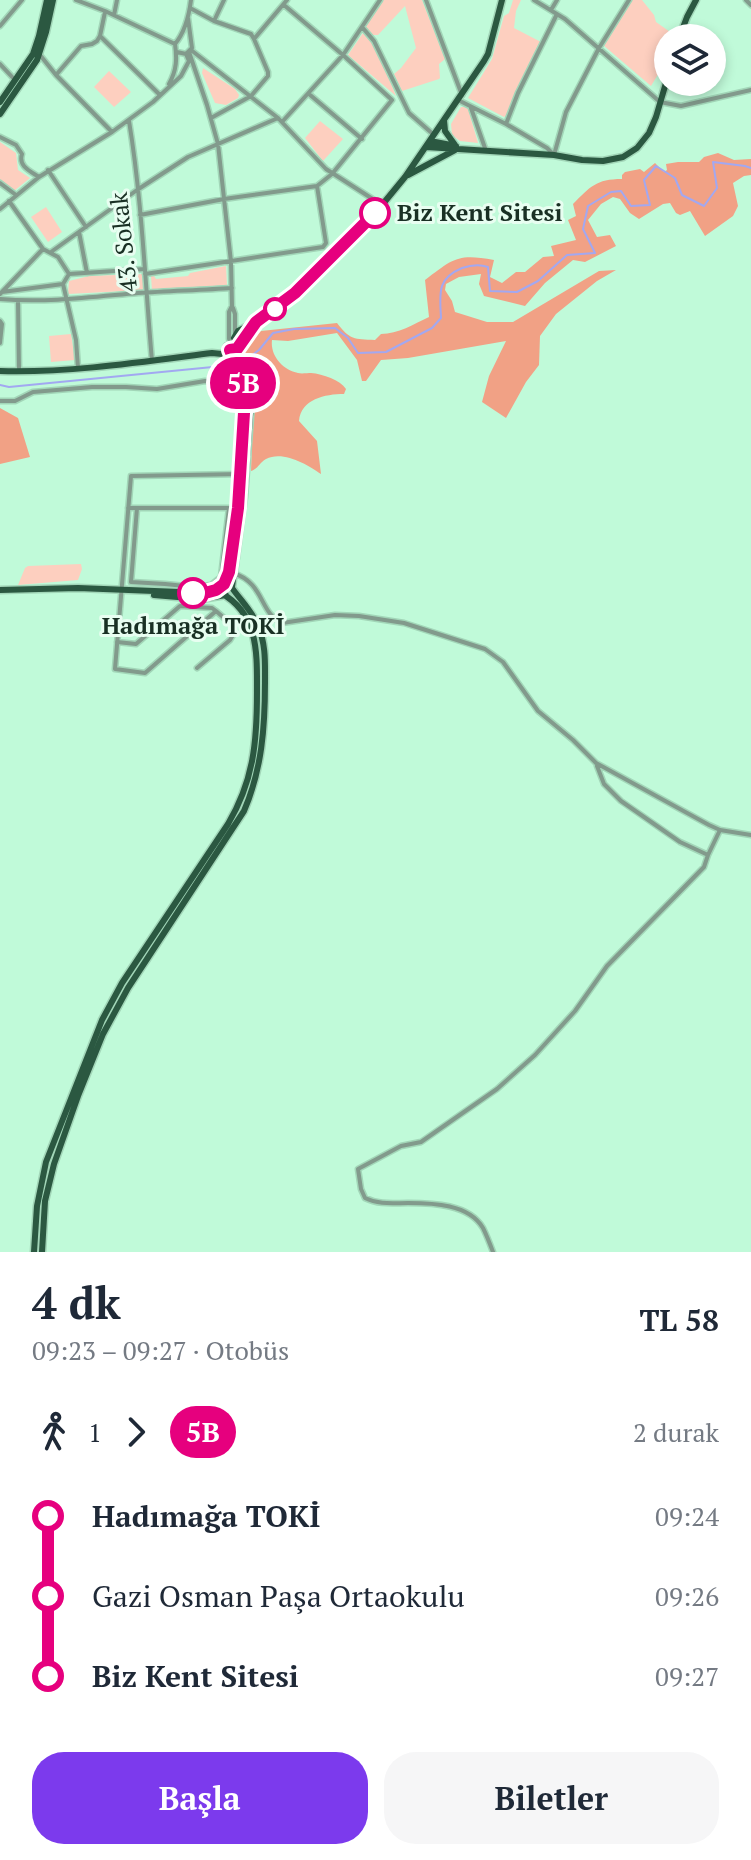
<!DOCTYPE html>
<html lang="tr">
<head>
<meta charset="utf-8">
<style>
	body { margin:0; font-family:"PT Serif",serif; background:#f6f6f7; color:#1f2937; height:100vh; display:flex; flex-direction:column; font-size:30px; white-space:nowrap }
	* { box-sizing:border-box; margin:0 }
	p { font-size:26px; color:#747a83 }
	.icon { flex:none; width:44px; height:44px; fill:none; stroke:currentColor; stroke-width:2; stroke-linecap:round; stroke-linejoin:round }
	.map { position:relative; height:1252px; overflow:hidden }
	.side { display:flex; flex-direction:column; background:#fff; flex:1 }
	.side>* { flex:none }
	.badge { padding:0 16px; border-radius:26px; font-size:28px; line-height:52px }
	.controls { position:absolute; left:654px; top:24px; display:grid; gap:16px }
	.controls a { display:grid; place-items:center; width:72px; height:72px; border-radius:50%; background:#fff; box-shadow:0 4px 12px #0003; font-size:40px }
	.map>.badge { position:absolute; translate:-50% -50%; box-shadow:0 0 0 4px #fff }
	.legs { display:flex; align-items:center; gap:12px; height:88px; padding:0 32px; font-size:26px }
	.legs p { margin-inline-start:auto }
	.head { display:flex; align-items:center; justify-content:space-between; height:136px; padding:0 32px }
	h1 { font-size:44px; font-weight:700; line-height:60px }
	.action { display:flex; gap:16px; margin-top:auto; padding:16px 32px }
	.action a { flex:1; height:92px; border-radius:32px; background:#7c3aed; color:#fff; font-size:32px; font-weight:700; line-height:92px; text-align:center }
	.action a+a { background:#f6f6f7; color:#1f2937 }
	ul { padding:0 32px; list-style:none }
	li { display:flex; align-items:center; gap:28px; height:80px; font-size:30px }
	li i { display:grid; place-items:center; width:12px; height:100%; margin:0 10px; background:currentColor }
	li i::after { content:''; width:20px; height:20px; margin:-10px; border:6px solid; border-radius:50%; background:#fff }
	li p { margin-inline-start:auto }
	li:first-child i { background:linear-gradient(#0000 50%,currentColor 0) }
	li:last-child i { background:linear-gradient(currentColor 50%,#0000 0) }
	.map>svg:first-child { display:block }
	.green { fill:#fdcfbf }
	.forest { fill:#f1a185 }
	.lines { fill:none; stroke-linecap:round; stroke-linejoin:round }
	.stream { stroke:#a2a8f1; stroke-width:2 }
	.minor-casing { stroke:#a2d6b8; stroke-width:7 }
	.major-casing { stroke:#a2d6b8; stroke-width:9 }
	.minor { stroke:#829a8c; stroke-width:4 }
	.major { stroke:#2b5841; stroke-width:6 }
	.line-1-casing { stroke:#fff; stroke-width:18 }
	.line-1 { stroke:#e6007e; stroke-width:12 }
	.stop-1-dot { fill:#fff; stroke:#e6007e; stroke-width:4 }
	.labels { text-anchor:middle; stroke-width:6; stroke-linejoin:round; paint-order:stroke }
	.stop-label { font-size:24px; font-weight:bold; fill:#193024; stroke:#e8fef1; text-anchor:start }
	.street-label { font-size:24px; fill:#193024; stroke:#e8fef1 }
</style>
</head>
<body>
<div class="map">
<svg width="751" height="1252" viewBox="0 0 751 1252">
	<rect width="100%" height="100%" fill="#c0fad9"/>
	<path class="green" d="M382,0H422L445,59L439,64L440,78L439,79L402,91L394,74L401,68L416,48L405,6L378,35H371L364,26Z
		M513,0H521L516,11L514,28L541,42L508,114L504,117L468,98L492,59L504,16L509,13Z
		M630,0H642L654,15L656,22L673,34V38H668V58L651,86L603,45Z
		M363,33L377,49L396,96L348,55Z
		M203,68L235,89L239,95L238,98L226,105L215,103L202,73Z
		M109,71L131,92L114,107L94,87Z
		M461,107H464L468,109L478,143L460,141L452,135L451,124Z
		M320,121L343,139L323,161L305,138Z
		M0,142L16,153L18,170L30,178L14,191L0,181Z
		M46,207L62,232L48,242L31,217Z
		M226,266L227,285L152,291L151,276H154L156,279L188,276L190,273Z
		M142,274L144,290L68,294L69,281L89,276Z
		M71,334L75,360L51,362L49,336Z
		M81,564L82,569L78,580L18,585L25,568L28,566Z"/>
	<path class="forest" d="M718,153L734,160L751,159V175L744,176L733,183L738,206L733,216L705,236L690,211L680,215L676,213L670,203L663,204L639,219L630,213L620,199L613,197L601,204L588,220L597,237L610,235L616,246L585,262L573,260L545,283L525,306L484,296L479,284L481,274L459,277L446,284L445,290L452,301L455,312L487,322H513L599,271L616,270L597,281L556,314L540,336L539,365L526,382L506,418L482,402L489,376L506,341L408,358L381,360L366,381H362L357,360L337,333L288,341L272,340C270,356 283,370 298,373C301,374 308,373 311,373C323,374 340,380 346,389L344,394C325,394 301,399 299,421L317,441L321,474C308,465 283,450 266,459C259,463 259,468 251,471L254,391L242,352V349L251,343V339L261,331L337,323C350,340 354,339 375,340L381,334C398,334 414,324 429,317L425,280C453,259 457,253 494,260L490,277L502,283L516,272H525L543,257L554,256L551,246L576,240L568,220L576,216L573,204C590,187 596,179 622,179V175L625,172L640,169L644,172L655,163L664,172L667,170L666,164L678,162H699L704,157Z
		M0,408L18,418L30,457L0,464Z"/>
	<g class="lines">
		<path class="stream" d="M247,359L259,350L273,333L294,329L335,328L348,338L358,353L386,352L432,328L441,318C440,294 436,279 462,268C471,265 479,264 488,267L490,291L517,292L538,281L567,255L595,253L583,229L588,206L611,192L621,191L631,206L650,205L644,180L656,166L675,178L682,195L704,206L717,188L713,162L745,166L751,168
			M0,385L9,387L233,365"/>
		<defs>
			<path id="minor" d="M76,0L105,11L175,44
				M426,0L462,95
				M534,0L565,19L660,102L681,106L751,90
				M746,0L751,5
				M190,8L214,21L251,34L254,39L287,0
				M551,10L557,0
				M114,15L117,0
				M214,21L224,0
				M0,26L22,0
				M362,27L374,41L409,113L434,135
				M100,36L160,95
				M175,44C185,32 189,16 191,0
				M191,50L278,118L326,169L382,205
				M177,52L186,54L192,48L188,18
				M189,52L207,105L218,144L231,262L232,306L229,312V339
				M40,55L56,75L112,132
				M0,64L15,80
				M56,75L81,46L92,44L97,41L100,36L105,12
				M169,84C177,70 177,58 175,44
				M309,94L362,139
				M458,100L506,124L547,148L554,155L566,112L599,48L629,0
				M471,108L486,151
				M211,118L251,96L268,76V72L254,39
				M129,121C142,200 145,281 152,361
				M282,122L343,55L380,0
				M506,124L518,93L557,14
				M0,137L16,145L22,154C18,166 30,171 39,177
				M48,170L86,227
				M0,183L16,195
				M9,201L43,249L58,257L69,274L145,269
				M0,209L39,177L112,132L153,102L181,76L189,61L186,54
				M140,215L224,199L317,186L332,174L392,100L343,55L284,5
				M79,232L87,273
				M51,252L137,190L188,157L278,118
				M145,274L323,247L326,243L317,186
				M63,284L76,340L78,368
				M2,292L63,284L69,274
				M0,294L43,249
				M0,299C46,303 92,297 138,293C169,291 201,290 232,288
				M18,302L19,371
				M233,308L235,314V335
				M0,321L2,324L0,343
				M0,401H15L33,392L92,387H126L157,389L205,381L223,382L242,379
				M128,508H238
				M137,508L131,582L165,584L195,587L211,585L221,577L229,508
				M233,573C265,583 259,613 282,623L335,615L359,616L404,623L485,649L503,662L538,711L573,740L596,763L709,825L720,830L751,835
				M117,642L136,644L180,606L212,608L216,611
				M197,668L230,640L233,635L231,624L216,611L145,673L115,669L131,476L241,474
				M597,766L604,784L621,801L680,842L708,855
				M493,1252C490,1244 487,1236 483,1228C469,1204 433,1203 408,1203C393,1203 379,1205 365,1198L361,1189L358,1169L401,1146L421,1142L497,1089L535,1055L575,1011L607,966L704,867L708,855L720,830"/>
			<path id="major" d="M679,38L687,17L696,0
				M0,102L33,54L39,36L47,0
				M0,114L37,60L46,32L53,0
				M444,120L445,131L455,145
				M430,141L456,146
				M426,147L554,155L582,160L603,161L623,157L637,148L649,133L656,117L668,76
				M408,175L455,150
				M234,338L238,331L256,322L295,293L382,205L405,177L484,61L488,54L502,0
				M240,345L254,325
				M0,371C70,373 142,362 212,353L222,354L230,350
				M232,587L244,497L251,403V390L240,356L239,343L234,338
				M0,590L78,588L205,593L221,587L227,578L238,508L245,397L235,360L227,346
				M154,595L201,599L226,595
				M34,1252L37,1206L46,1162L102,1020L122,983L228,824C254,780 257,741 257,692C257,654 259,614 221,593V587
				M42,1252L45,1201L54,1164L78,1096L103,1034L128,988L244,811C262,769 265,727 265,682C265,663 266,644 258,626C252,610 239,599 230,585L224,584"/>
		</defs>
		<use href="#minor" class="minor-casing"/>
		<use href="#major" class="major-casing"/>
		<use href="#minor" class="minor"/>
		<use href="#major" class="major"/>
	</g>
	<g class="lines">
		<defs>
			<path id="line-1" d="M193,593H205L216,590L224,584L229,572L238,508L245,397L242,379L230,350L237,349L256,322L295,293L375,213"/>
		</defs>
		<use href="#line-1" class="line-1-casing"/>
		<use href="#line-1" class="line-1"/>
	</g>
	<g class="stop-1-dot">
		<circle cx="375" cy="213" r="14"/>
		<circle cx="275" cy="309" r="10"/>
		<circle cx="193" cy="593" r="14"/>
	</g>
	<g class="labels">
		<g class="stop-label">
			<text x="397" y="221">Biz Kent Sitesi</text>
			<text x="193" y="634" text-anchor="middle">Hadımağa TOKİ</text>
		</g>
		<g class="street-label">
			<text transform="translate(124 242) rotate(-96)" y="8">43. Sokak</text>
		</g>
	</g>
</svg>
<div class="controls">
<a><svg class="icon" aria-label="layers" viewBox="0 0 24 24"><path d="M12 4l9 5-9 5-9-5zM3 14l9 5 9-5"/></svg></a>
</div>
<b class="badge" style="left:243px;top:383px;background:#e6007e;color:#fff">5B</b>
</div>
<section class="side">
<div class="head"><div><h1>4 dk</h1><p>09:23 – 09:27 · Otobüs</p></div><b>TL 58</b></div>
<div class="legs"><svg class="icon" aria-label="walk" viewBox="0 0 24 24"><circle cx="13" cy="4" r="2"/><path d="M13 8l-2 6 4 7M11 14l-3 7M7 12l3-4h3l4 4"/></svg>1<svg class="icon" aria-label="forward" viewBox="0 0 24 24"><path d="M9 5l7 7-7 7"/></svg><b class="badge" style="background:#e6007e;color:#fff">5B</b><p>2 durak</p></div>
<ul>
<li><i style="color:#e6007e"></i><b>Hadımağa TOKİ</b><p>09:24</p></li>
<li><i style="color:#e6007e"></i><span>Gazi Osman Paşa Ortaokulu</span><p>09:26</p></li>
<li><i style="color:#e6007e"></i><b>Biz Kent Sitesi</b><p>09:27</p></li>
</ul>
<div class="action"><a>Başla</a><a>Biletler</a></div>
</section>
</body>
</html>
